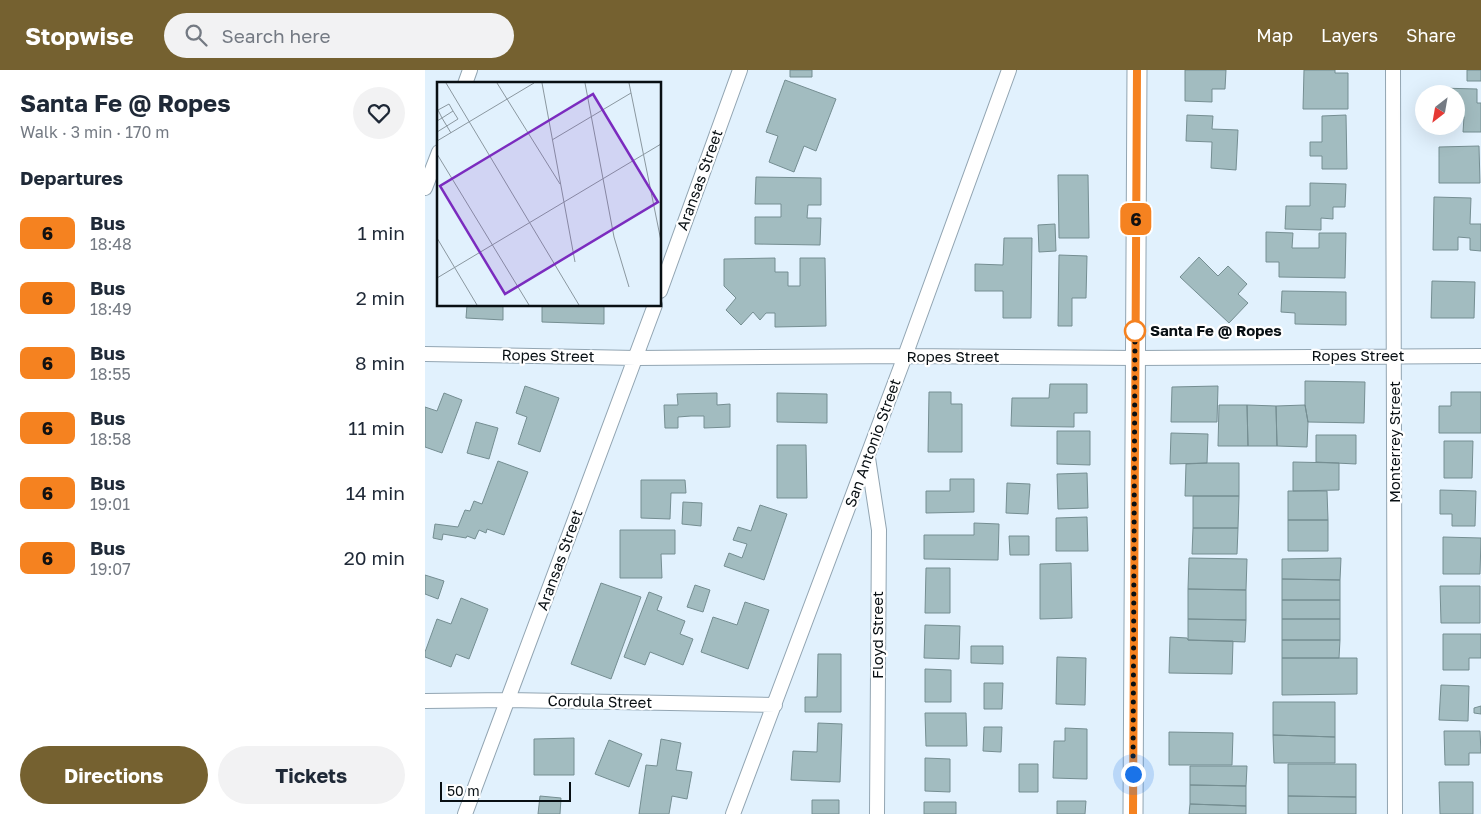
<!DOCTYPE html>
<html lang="en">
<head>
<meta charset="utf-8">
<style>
	body { margin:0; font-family:"Golos Text",sans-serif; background:#f2f2f3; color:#1f2937; height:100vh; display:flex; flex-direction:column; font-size:19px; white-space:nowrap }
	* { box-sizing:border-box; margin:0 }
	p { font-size:16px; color:#747a83 }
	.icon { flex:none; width:28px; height:28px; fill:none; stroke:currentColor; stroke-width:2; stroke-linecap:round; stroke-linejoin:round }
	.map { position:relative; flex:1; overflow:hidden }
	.panel { display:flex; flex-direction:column; background:#fff; width:425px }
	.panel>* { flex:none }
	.badge { padding:0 10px; border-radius:8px; font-size:18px; line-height:32px }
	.needle { width:32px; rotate:211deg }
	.controls { position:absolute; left:990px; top:15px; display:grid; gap:10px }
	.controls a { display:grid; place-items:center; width:50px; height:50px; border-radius:50%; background:#fff; box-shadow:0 5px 20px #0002; font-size:25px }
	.scale { position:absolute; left:15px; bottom:12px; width:131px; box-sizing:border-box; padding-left:5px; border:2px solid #080f13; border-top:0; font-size:14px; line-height:18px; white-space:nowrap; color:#080f13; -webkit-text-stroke:4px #fff; paint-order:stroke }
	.you { position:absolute; width:25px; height:25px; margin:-12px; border:4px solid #fff; border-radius:50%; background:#1a73e8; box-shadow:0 0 0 8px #1a73e833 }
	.map>.badge { position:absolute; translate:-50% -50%; box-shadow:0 0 0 2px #fff }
	h2 { padding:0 20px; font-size:19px; line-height:45px }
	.round { display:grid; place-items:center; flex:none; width:52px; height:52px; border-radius:26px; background:#f2f2f3 }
	.head { display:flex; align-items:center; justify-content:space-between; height:85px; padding:0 20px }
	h1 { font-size:24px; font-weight:700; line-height:38px }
	.button { display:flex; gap:10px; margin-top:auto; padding:10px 20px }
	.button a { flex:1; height:58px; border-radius:30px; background:#756130; color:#fff; font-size:20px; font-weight:700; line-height:58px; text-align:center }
	.button a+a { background:#f2f2f3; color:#1f2937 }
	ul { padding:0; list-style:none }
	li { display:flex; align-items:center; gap:15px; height:65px; padding:0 20px }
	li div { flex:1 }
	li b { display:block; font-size:19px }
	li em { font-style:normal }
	li .badge { min-width:55px; font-weight:700; text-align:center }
	header { display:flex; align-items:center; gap:30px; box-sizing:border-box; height:70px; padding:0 25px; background:#756130; color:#fff }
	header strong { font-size:24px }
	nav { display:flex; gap:28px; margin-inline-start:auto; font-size:18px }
	.search { width:350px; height:45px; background:#f2f2f3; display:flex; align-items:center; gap:12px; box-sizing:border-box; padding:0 18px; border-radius:28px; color:#747a83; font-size:19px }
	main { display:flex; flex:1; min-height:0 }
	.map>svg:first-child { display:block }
	.building { fill:#a2bcc0; stroke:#758e92 }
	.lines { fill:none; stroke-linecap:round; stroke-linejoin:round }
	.minor-casing { stroke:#92a5b2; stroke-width:16 }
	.secondary-casing { stroke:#92a5b2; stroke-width:21 }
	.minor { stroke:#fff; stroke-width:14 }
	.secondary { stroke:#fff; stroke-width:19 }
	.line-casing { stroke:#fff; stroke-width:11 }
	.line { stroke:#f58220; stroke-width:8 }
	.walk { stroke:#080f13; stroke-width:5; stroke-dasharray:0 9 }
	.stop-dot { fill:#fff; stroke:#f58220; stroke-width:2.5 }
	.labels { text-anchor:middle; stroke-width:4.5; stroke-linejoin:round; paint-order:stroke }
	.street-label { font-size:15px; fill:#080f13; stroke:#fff }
	.stop-label { font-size:15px; font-weight:bold; fill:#080f13; stroke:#fff; text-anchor:start }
	.inset-road { fill:none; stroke:#8a979f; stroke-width:1 }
	.view { fill:#7b2cbf; fill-opacity:0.15; stroke:#7b2cbf; stroke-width:2.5 }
	.inset-edge { fill:none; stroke:#080f13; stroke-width:2.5 }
</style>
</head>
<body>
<header>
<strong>Stopwise</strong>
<div class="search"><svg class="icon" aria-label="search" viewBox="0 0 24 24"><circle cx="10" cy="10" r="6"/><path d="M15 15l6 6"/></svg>Search here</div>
<nav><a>Map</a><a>Layers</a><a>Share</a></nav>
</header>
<main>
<section class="panel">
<div class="head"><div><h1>Santa Fe @ Ropes</h1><p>Walk · 3 min · 170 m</p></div><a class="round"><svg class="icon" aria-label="heart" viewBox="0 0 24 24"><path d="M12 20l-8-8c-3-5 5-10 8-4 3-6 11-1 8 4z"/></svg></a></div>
<h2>Departures</h2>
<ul>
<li><span class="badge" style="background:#f58220;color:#111">6</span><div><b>Bus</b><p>18:48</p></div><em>1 min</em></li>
<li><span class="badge" style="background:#f58220;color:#111">6</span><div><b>Bus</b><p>18:49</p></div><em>2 min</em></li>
<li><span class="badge" style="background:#f58220;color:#111">6</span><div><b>Bus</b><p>18:55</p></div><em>8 min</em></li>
<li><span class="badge" style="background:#f58220;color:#111">6</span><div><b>Bus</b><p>18:58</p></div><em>11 min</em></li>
<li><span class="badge" style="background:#f58220;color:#111">6</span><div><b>Bus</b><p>19:01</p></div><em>14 min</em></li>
<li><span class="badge" style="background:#f58220;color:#111">6</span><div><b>Bus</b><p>19:07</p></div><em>20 min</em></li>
</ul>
<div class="button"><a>Directions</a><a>Tickets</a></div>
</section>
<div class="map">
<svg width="1056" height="744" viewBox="0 0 1056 744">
	<rect width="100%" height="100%" fill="#e1f1fd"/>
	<path class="building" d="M365,0H387V7H365Z
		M760,0H801L800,19H787V32L760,31Z
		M879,0H910V3H923V39H878Z
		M1042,0H1056V11H1042Z
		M360,10L411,29L391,81L379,76L369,102L344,92L353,66L341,62Z
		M1014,18L1052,19V33H1056V62H1038L1039,47H1031V24H1014Z
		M762,45L788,46L787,59L813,60L811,100L786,98L787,72L761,71Z
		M921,45L922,99H897V86H885V72H897V46Z
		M1054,76L1055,113H1014V77Z
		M633,105H663L664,168H634Z
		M331,107L396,108V135H383L382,148H396L395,175L330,174V147H356V134H330Z
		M885,113L921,114L920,137H908V149L896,148V160L860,159L861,136H885Z
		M1009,127L1046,128L1045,154H1056V181L1045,180V168L1033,167V180H1008Z
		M630,154L631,181L614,182L613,155Z
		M841,162L868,163L867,178H894V163H921L920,208L854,207V192H841Z
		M579,168H607L606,248H578V221H550V194L578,195Z
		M634,185L662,186L661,228H647V256H633Z
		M774,187L793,206L803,196L822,214L813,224L823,233L804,253L755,207Z
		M350,188V202H363V216H375V188H400L401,256L350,257V243H341L335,250L328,242L316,255L301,240L311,228L299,216V189Z
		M1007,211L1050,212L1049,248H1006Z
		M857,221L921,222V255L870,254V243L856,242Z
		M42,235H78V250L41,248Z
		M117,235H179V254L117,252Z
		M880,311L940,312L939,353L883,352L880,335Z
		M625,314H662V343H649V357L586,356L587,328H624Z
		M100,316L134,328L115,382L93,374L102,347L91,343Z
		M793,316L792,352H746L747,317Z
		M504,322H526V334H537V382H503Z
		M1026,322H1056V363H1014V336H1026Z
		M19,323L37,330L17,383L0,377V337L12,341Z
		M292,323V335L305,334V357L279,358V346H266L253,347V358H240L239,335H253L252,324Z
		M352,323L402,324V353L352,352Z
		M794,335H822L823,376H793Z
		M822,335L851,336L852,376H823Z
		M880,335L883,352L882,377L852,376L851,336Z
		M51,352L73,358L64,389L42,383Z
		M632,361H665V395L632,394Z
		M746,363L783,364L782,393L745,394Z
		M891,365H931V394L891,392Z
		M1019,371H1048L1047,408H1019Z
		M352,375H381L382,428H352Z
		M73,391L103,402L79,465L62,459L61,463L54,460L50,469L42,466L41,468L18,464L17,470L8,468L10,454L33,457L40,440L45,441L49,431L57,434Z
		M868,392L914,393V420L868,421Z
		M782,393H814V426H760L761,394Z
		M662,403L663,438L633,439L632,404Z
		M525,409H549V442L501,443V421H525Z
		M216,410H260L261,423H246L245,449L216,448Z
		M582,413L605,414L603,444L581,443Z
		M1015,420L1051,421L1050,456H1027V444H1015Z
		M863,421H902L903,450H863Z
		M768,426H814L813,458H768Z
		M258,432L277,433L276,456L257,454Z
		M335,435L362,444L339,510L299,496L304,483L317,488L322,474L308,470L313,457L326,461Z
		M662,447L663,481H631V448Z
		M863,450H903V481H863Z
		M549,453L574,454L573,490L499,489V465H549Z
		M768,458H813L812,484H767Z
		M195,460H250V484H236L237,508H195Z
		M584,466H604V485H585Z
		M1018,467L1056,468L1055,504H1018Z
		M764,488L822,489L821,520L763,519Z
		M916,488L915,510L857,509V489Z
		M646,493L647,548L615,549V494Z
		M501,498H525V543H500Z
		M0,505L19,511L13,529L0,524Z
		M857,509L915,510V530H857Z
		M176,513L216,527L186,609L146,594Z
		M270,515L285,520L278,542L262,537Z
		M1015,516H1055V553H1016Z
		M763,519L821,520V550L763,549Z
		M224,522L237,527L232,540L260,551L255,564L268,569L258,595L225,582L220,595L199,587Z
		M36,528L63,539L44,589L31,584L26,597L0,587V582L12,549L26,554Z
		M857,530H915V549H857Z
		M320,532L344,540L323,599L276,582L288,547L312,555Z
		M763,549L821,550L820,572L763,570Z
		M857,549H915V570H857Z
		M500,555L535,556L534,589L499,588Z
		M1018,564H1056V588H1044V600H1018Z
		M745,567L762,568L763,570L808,571L807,604L744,603Z
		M857,570H915L914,588H857Z
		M546,576H578V594L546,593Z
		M393,584H416V642H380V627H392Z
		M632,587L661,588L660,635L631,634Z
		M857,588H932V624L857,625Z
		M500,599L526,600V632H500Z
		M559,613H578L577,639H559Z
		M1016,615L1044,616L1043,651L1014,650Z
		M848,632H910V667L848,665Z
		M1056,636V644L1049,643V638Z
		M500,643H541L542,676H501Z
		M393,653L417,654L415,712L366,710L368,681L392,682Z
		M559,657H577L576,682L558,681Z
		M640,658L662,659V709L628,708L629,671H640Z
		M1019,661H1055L1056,683H1044V695H1020Z
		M744,662L808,663L807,695H744Z
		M848,665L910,667V693H849Z
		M149,668V705H109V669Z
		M236,669L256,673L251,700L267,702L262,729L247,726L244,744H214L221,695L232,696Z
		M184,670L217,684L204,717L170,704Z
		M500,688L525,689V722L500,721Z
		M594,694H613V722H594Z
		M863,694H931V727L863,726Z
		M765,696H822L821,716L765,715Z
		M1014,712H1048V744H1015Z
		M765,715L821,716V736L765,734Z
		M115,726L136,728L135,744H113Z
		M863,726L931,727V744H863Z
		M387,730H414V744H387Z
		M632,731H661L660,744H632Z
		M499,732H531V744H499Z
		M765,734L821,736V744H764Z"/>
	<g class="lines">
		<defs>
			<path id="minor" d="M968,0L970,744
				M40,14L45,0
				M0,118L14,82
				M235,221L315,0
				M0,284L211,288L480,286L710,288L1056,286
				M443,388L454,460L452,744
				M0,631L83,630L350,635
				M40,744L230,235
				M308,744L480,286L584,0"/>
			<path id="secondary" d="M708,744L712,0"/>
		</defs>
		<use href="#minor" class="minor-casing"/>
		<use href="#secondary" class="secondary-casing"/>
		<use href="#minor" class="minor"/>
		<use href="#secondary" class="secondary"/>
	</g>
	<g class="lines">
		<defs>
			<path id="line" d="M708,744L712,0"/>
		</defs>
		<use href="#line" class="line-casing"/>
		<use href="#line" class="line"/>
		<path class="walk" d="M708,704L710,261"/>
	</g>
	<circle class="stop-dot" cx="710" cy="261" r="10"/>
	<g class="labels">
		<g class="street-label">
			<text transform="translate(275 110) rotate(-70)" y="5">Aransas Street</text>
			<text transform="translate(123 286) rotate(1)" y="5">Ropes Street</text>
			<text x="933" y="291">Ropes Street</text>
			<text x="528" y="292">Ropes Street</text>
			<text transform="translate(970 372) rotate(-90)" y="5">Monterrey Street</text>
			<text transform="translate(448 373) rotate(-70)" y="5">San Antonio Street</text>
			<text transform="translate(135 490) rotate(-70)" y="5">Aransas Street</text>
			<text transform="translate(453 565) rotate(-90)" y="5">Floyd Street</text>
			<text transform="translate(175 632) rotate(1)" y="5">Cordula Street</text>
		</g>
		<g class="stop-label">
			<text x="725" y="266">Santa Fe @ Ropes</text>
		</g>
	</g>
	<g transform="translate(12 12)">
		<rect width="224" height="224" fill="#e1f1fd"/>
		<path class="inset-road" d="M9,1L142,223M60,1L123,102M105,1L138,180M148,1L177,155L192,205M192,1L224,159M12,22L16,29L5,36L1,28ZM0,39L5,36L14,51M0,50L21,37L16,29M115,58L194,11M0,59L97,1M0,72L92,223M0,156L40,223M0,196L224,62"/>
		<path class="view" d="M156,12L221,120L68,212L3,104Z"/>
		<rect width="224" height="224" class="inset-edge"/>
	</g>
</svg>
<div class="controls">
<a><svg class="needle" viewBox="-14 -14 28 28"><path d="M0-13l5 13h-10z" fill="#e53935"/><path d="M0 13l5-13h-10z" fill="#747a83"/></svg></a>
</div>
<div class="scale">50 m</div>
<div class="you" style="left:708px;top:704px"></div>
<b class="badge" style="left:711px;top:149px;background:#f58220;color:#111">6</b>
</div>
</main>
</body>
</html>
